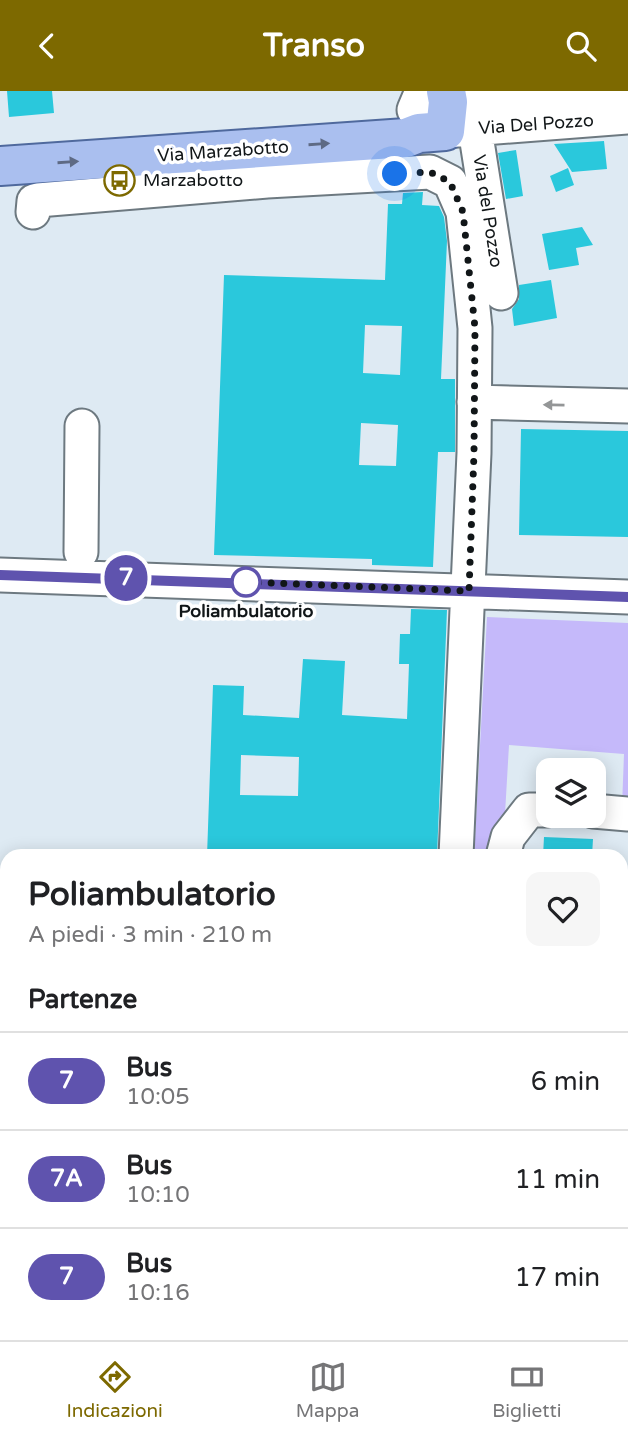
<!DOCTYPE html>
<html lang="it">
<head>
<meta charset="utf-8">
<style>
	body { margin:0; font-family:"Varela Round",sans-serif; background:#f6f6f6; color:#202124; height:100vh; display:flex; flex-direction:column; font-size:26px; white-space:nowrap }
	* { box-sizing:border-box; margin:0 }
	p { font-size:23px; color:#757577 }
	.icon { flex:none; width:38px; height:38px; fill:none; stroke:currentColor; stroke-width:2; stroke-linecap:round; stroke-linejoin:round }
	.map { position:relative; flex:1; overflow:hidden }
	.sheet { position:absolute; left:0px; top:758px; width:628px; height:492px; display:flex; flex-direction:column; background:#fff; border-radius:21px 21px 0 0; box-shadow:0 4px 18px #0003 }
	.sheet>* { flex:none }
	.badge { padding:0 14px; border-radius:23px; font-size:24px; line-height:46px }
	.fabs { position:absolute; left:536px; top:667px; display:grid; gap:14px }
	.fabs a { display:grid; place-items:center; width:70px; height:70px; border-radius:14px; background:#fff; box-shadow:0 4px 18px #0003; font-size:35px }
	.you { position:absolute; width:35px; height:35px; margin:-18px; border:5px solid #fff; border-radius:50%; background:#1a73e8; box-shadow:0 0 0 10px #1a73e833 }
	.map>.badge { position:absolute; translate:-50% -50%; box-shadow:0 0 0 4px #fff }
	h2 { padding:0 28px; font-size:26px; line-height:63px }
	.round { display:grid; place-items:center; flex:none; width:74px; height:74px; border-radius:14px; background:#f6f6f6 }
	.headline { display:flex; align-items:center; justify-content:space-between; height:119px; padding:0 28px }
	h1 { font-size:33px; font-weight:800; line-height:52px }
	ul { padding:0; list-style:none }
	li { display:flex; align-items:center; gap:21px; height:98px; padding:0 28px; border-top:2px solid #e0e0e0 }
	li div { flex:1 }
	li b { display:block; font-size:26px }
	li em { font-style:normal }
	li .badge { min-width:77px; font-weight:700; text-align:center }
	header { display:flex; justify-content:space-between; align-items:center; height:91px; padding:0 28px; background:#7d6900; color:#fff; font-size:32px; font-weight:800 }
	.tab-bar { display:flex; justify-content:space-around; align-items:center; height:98px; border-top:2px solid #e0e0e0; background:#fff; font-size:19px; color:#757577 }
	.tab-bar a { display:grid; justify-items:center; gap:4px }
	.tab-bar .on { color:#7d6900 }
	.map>svg:first-child { display:block }
	.green { fill:#c5b9fa }
	.building { fill:#2ac8dc; fill-rule:evenodd }
	.lines { fill:none; stroke-linecap:round; stroke-linejoin:round }
	.minor-casing { stroke:#6d7980; stroke-width:37 }
	.major-casing { stroke:#4f699d; stroke-width:42 }
	.path { stroke:#8b949b; stroke-width:3.5; stroke-dasharray:5 5; stroke-linecap:butt }
	.minor { stroke:#fff; stroke-width:33 }
	.major { stroke:#aabfef; stroke-width:38 }
	.oneway { fill:#5e6a84 }
	.oneway2 { fill:#949697 }
	.line-casing { stroke:#fff; stroke-width:16 }
	.line { stroke:#5f53ae; stroke-width:10 }
	.walk { stroke:#111618; stroke-width:7; stroke-dasharray:0 12.6 }
	.stop-dot { fill:#fff; stroke:#5f53ae; stroke-width:3.5 }
	.labels { text-anchor:middle; stroke-width:7; stroke-linejoin:round; paint-order:stroke }
	.street-label { font-size:18px; fill:#111618; stroke:#fff }
	.poi-label { font-size:18px; fill:#111618; stroke:#fff; text-anchor:start }
	.stop-label { font-size:18px; font-weight:bold; fill:#111618; stroke:#fff }
</style>
</head>
<body>
<header><svg class="icon" aria-label="back" viewBox="0 0 24 24"><path d="M15 5l-7 7 7 7"/></svg>Transo<svg class="icon" aria-label="search" viewBox="0 0 24 24"><circle cx="10" cy="10" r="6"/><path d="M15 15l6 6"/></svg></header>
<div class="map">
<svg width="628" height="1249" viewBox="0 0 628 1249">
	<rect width="100%" height="100%" fill="#deeaf3"/>
	<path class="green" d="M487,526L628,532V711L622,716L624,663L509,654L505,723L496,734L492,765H474Z
		M625,1050H628V1145H621V1089H623Z
		M236,1242L337,1243L338,1249H185Z
		M433,1243H507L505,1249H422Z"/>
	<path class="building" d="M7,0H52L54,22L9,26Z
		M604,50L607,78L572,81L554,53Z
		M516,59L523,105L506,108L498,62Z
		M568,77L574,94L556,101L550,85Z
		M423,101L422,114L439,115L444,126L447,150L441,288H455V361H438L433,476L372,474V468L214,464L224,184L385,189L388,113H402L403,102ZM365,234L402,235L400,284L363,282ZM361,332L398,334L396,375L359,374Z
		M582,136L593,154L576,157L579,174L549,179L542,143Z
		M551,189L557,227L514,235L512,218L519,208V194Z
		M521,338L628,340V446L519,444Z
		M411,518L447,519L437,765L364,763V765H207L213,594L244,595L243,624L299,627L303,568L345,570L342,624L407,628L409,573H399L400,543H410ZM241,664L299,666L298,705L240,704Z
		M544,746L593,748L592,765H543Z"/>
	<g class="lines">
		<defs>
			<path id="minor" d="M448,11L628,0
				M414,19L422,0
				M475,38L501,202
				M445,40L628,26
				M33,121L34,110L38,109L267,90L430,81L450,91L463,121L475,237L474,362L456,765
				M474,311L628,315
				M81,461L82,335
				M0,484L628,506
				M593,720L628,723
				M503,765L508,746L529,719H548
				M0,948H7
				M621,1037H628
				M621,1151H628
				M402,1249L412,1242"/>
			<path id="major" d="M0,75L406,47L419,42L445,40L448,11L446,0"/>
		</defs>
		<use href="#minor" class="minor-casing"/>
		<use href="#major" class="major-casing"/>
		<path class="path" d="M533,1249L535,1242"/>
		<use href="#minor" class="minor"/>
		<use href="#major" class="major"/>
	</g>
	<defs><path id="oneway-solid" d="M-6-.8H1V-3.2L6.5 0L1 3.2V.8H-6Z" transform="scale(1.75)"/></defs>
	<g class="oneway">
		<use href="#oneway-solid" transform="translate(319 53) rotate(-4)"/>
		<use href="#oneway-solid" transform="translate(68 71) rotate(-4)"/>
	</g>
	<use class="oneway2" href="#oneway-solid" transform="translate(554 314) rotate(-179)"/>
	<g class="lines">
		<defs>
			<path id="line" d="M0,484L628,506"/>
		</defs>
		<use href="#line" class="line-casing"/>
		<use href="#line" class="line"/>
		<path class="walk" d="M246,491L469,500L474,362L475,237L463,121L450,91L430,81L395,83"/>
	</g>
	<defs>
		<symbol id="bus-ring" viewBox="-11 -11 22 22"><circle r="9.5" fill="#fff" stroke="#7d6900" stroke-width="1.5"/><path d="M-5-6H5V4H4V6H2V4H-2V6H-4V4H-5ZM-3.5-4V0h7V-4ZM-3.5 1.2v1.5H-2V1.2ZM2 1.2v1.5H3.5V1.2Z" fill="#7d6900"/></symbol>
	</defs>
	<g fill-rule="evenodd">
		<use href="#bus-ring" x="102" y="72" width="35" height="35"/>
	</g>
	<circle class="stop-dot" cx="246" cy="491" r="14"/>
	<g class="labels">
		<g class="street-label">
			<text transform="translate(536 33) rotate(-4)" y="6">Via Del Pozzo</text>
			<text transform="translate(223 60) rotate(-4)" y="6">Via Marzabotto</text>
			<text transform="translate(488 120) rotate(81)" y="6">Via del Pozzo</text>
		</g>
		<g class="poi-label">
			<text x="143" y="95">Marzabotto</text>
		</g>
		<g class="stop-label">
			<text x="246" y="526">Poliambulatorio</text>
		</g>
	</g>
</svg>
<div class="fabs">
<a><svg class="icon" aria-label="layers" viewBox="0 0 24 24"><path d="M12 4l9 5-9 5-9-5zM3 14l9 5 9-5"/></svg></a>
</div>
<div class="you" style="left:395px;top:83px"></div>
<b class="badge" style="left:126px;top:487px;background:#5f53ae;color:#fff">7</b>
<section class="sheet">
<div class="headline"><div><h1>Poliambulatorio</h1><p>A piedi · 3 min · 210 m</p></div><a class="round"><svg class="icon" aria-label="heart" viewBox="0 0 24 24"><path d="M12 20l-8-8c-3-5 5-10 8-4 3-6 11-1 8 4z"/></svg></a></div>
<h2>Partenze</h2>
<ul>
<li><span class="badge" style="background:#5f53ae;color:#fff">7</span><div><b>Bus</b><p>10:05</p></div><em>6 min</em></li>
<li><span class="badge" style="background:#5f53ae;color:#fff">7A</span><div><b>Bus</b><p>10:10</p></div><em>11 min</em></li>
<li><span class="badge" style="background:#5f53ae;color:#fff">7</span><div><b>Bus</b><p>10:16</p></div><em>17 min</em></li>
</ul>
</section>
</div>
<nav class="tab-bar">
<a class="on"><svg class="icon" aria-label="directions" viewBox="0 0 24 24"><path d="M12 3l9 9-9 9-9-9zM9 14v-3h6M13 9l2 2-2 2"/></svg>Indicazioni</a>
<a><svg class="icon" aria-label="map" viewBox="0 0 24 24"><path d="M3 6l6-2 6 2 6-2v14l-6 2-6-2-6 2zM9 4v14M15 6v14"/></svg>Mappa</a>
<a><svg class="icon" aria-label="tickets" viewBox="0 0 24 24"><path d="M3 7h18v10H3zM15 7v10"/></svg>Biglietti</a>
</nav>
</body>
</html>
